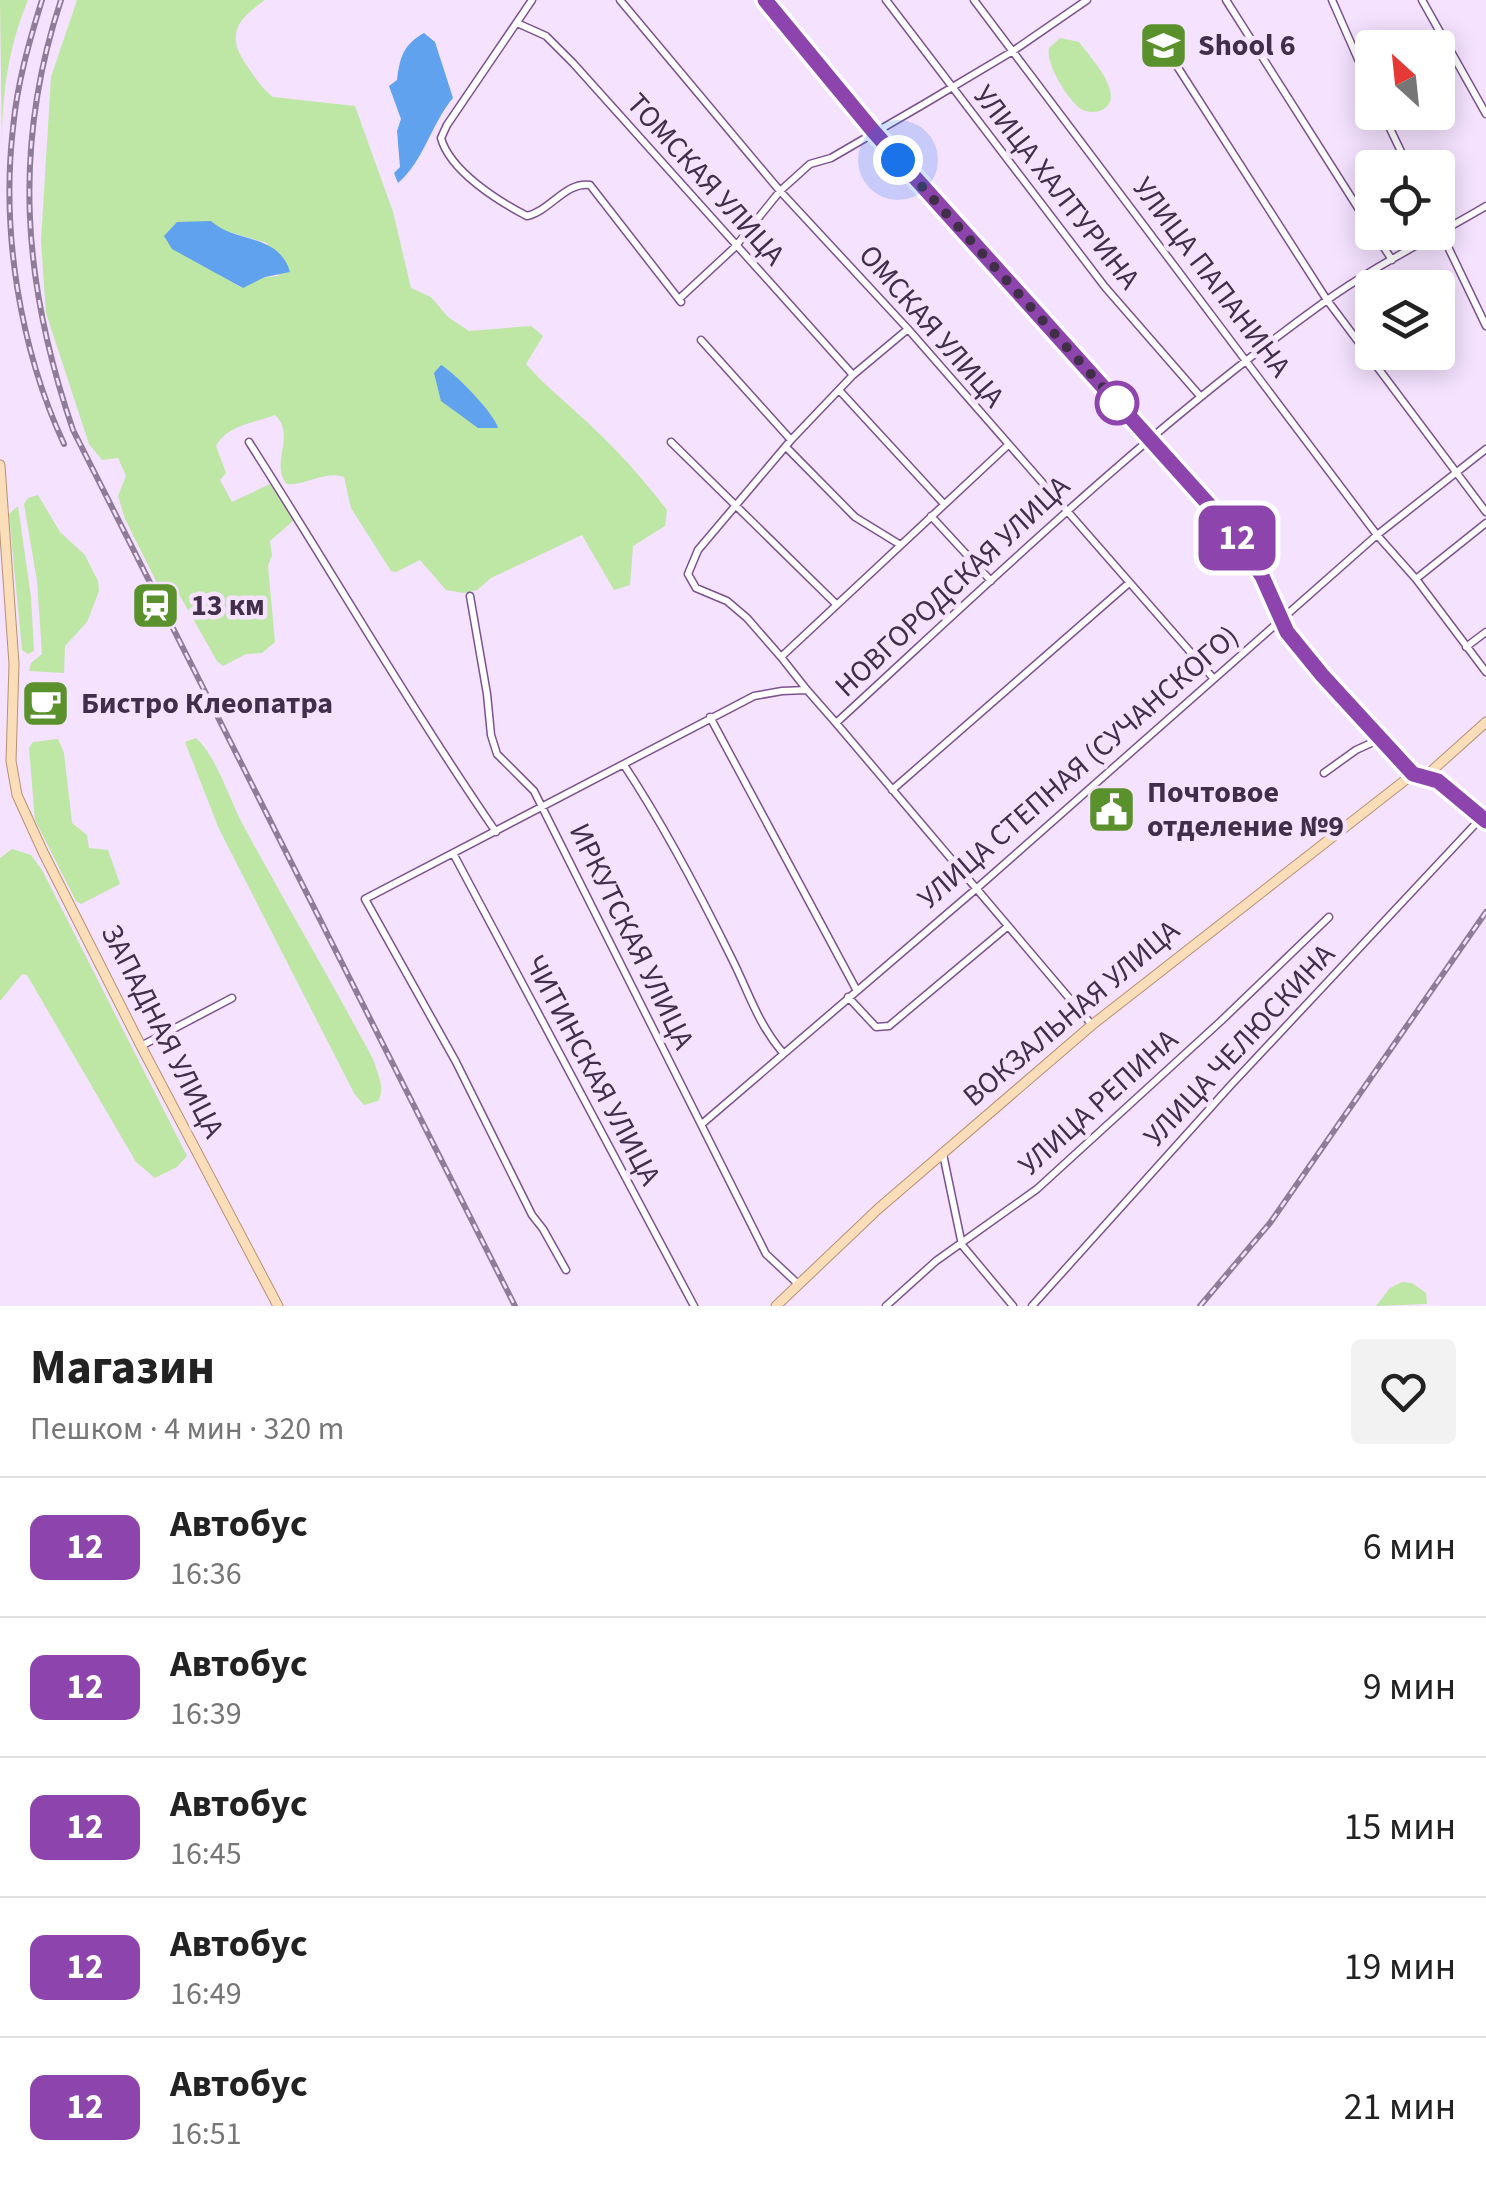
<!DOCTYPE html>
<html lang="ru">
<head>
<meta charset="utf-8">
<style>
	body { margin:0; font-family:"Source Sans 3",sans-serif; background:#f2f2f2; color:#222; height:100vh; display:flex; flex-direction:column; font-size:38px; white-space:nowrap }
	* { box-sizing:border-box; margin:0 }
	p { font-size:32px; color:#767676 }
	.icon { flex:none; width:55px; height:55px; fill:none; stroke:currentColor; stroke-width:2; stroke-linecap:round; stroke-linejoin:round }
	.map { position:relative; height:1306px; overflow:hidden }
	.side { display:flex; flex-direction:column; background:#fff; flex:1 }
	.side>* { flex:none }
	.badge { padding:0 20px; border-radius:15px; font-size:35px; line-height:65px }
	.needle { width:65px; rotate:333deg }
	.buttons { position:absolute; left:1355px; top:30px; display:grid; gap:20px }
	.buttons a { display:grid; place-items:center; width:100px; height:100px; border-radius:10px; background:#fff; box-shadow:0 5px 25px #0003; font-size:50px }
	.you { position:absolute; width:50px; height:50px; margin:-25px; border:8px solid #fff; border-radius:50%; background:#1a73e8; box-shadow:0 0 0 15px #1a73e833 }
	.map>.badge { position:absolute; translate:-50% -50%; box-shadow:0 0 0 5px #fff }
	.round { display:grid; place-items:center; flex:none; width:105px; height:105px; border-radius:10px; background:#f2f2f2 }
	.summary { display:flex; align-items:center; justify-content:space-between; height:170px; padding:0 30px }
	h1 { font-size:48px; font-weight:700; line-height:75px }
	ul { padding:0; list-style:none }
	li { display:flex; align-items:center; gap:30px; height:140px; padding:0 30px; border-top:2px solid #e0e0e0 }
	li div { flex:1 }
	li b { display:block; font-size:38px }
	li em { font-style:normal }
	li .badge { min-width:110px; font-weight:700; text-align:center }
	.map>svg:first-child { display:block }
	.green { fill:#bee6a4; fill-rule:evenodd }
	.water { fill:#61a2ee }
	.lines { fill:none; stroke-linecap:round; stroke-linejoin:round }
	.minor-casing { stroke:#7b5290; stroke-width:9 }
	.major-casing { stroke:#b79274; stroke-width:11 }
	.minor { stroke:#fff; stroke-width:6 }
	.major { stroke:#faddb9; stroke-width:9 }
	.rail-casing { stroke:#8e7c98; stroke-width:6 }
	.rail { stroke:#f4e2fe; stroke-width:2.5; stroke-dasharray:8; stroke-linecap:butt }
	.line-casing { stroke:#fff; stroke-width:22 }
	.line { stroke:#8e44ad; stroke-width:15 }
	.walk { stroke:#412f4a; stroke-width:10; stroke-dasharray:0 18 }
	.stop-dot { fill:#fff; stroke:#8e44ad; stroke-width:5 }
	.labels { text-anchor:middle; stroke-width:9; stroke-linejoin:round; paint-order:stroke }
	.poi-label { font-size:30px; font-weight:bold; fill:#412f4a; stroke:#f4e2fe; text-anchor:start }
	.street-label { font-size:30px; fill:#412f4a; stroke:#f4e2fe }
</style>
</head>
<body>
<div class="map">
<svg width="1486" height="1306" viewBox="0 0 1486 1306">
	<rect width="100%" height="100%" fill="#f4e2fe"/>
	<path class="green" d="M0,0H28C8,48 2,94 2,146Z
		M77,0H265C237,20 225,34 247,66C255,77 261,88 273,97L355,106L393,212L411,288L431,297L448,317L469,331L531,326L543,336L526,364C542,383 559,396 577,413C610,442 640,475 667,510L665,526L633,546L630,585L614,590L582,535L491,578L477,590L464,593L446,590L420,560L396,572L391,571L351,508L344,477C324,470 306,486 287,484C269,463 297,436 275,415C254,423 227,425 216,446L226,473L220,480L232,502L270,484L294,520L270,541L272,555L268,566L275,642L262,653L246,654L223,666L217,661L176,589L160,587L157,583L125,519L118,496L126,476L118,458L102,460L89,444L46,313L41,241L51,77ZM211,221L219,229L267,243L279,276L265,277L242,288L196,260Z
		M1060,38L1079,42C1089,56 1126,94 1104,109C1097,113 1088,113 1081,109C1068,100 1045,63 1049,48Z
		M38,495L60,532L85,555L98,581L99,591L87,622L65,646L64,673L29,671L31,663L42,654L37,581L24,504L28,498Z
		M18,506L31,597L34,651L28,654L22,650L9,514Z
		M196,738C216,755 230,801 243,825C286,904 331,981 373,1059C377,1072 386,1089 378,1101L364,1105L354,1093L219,829L185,742Z
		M58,739L64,753L72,823L87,835L89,848L108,850L120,884L81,904L76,901L35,820L29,748L33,742Z
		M12,849L31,855L42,870L187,1156L177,1167L155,1178L136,1162L27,975L22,974L0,1001V858Z
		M1402,1282L1412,1283L1426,1293L1427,1304L1376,1306L1390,1288Z"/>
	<path class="water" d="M424,33L435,42L453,98C431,124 424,161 398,183L394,173L400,167L397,131L401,119L389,86L397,80C400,57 403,45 424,33Z
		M211,221C234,243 279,233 290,272L265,277L243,288L172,249L164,236L177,222Z
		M441,365C455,373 495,414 498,428H478L441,401L434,373Z"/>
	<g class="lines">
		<defs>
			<path id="minor" d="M532,0L447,125L441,138C450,171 498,201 527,216C550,211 566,181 590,185L681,302
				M620,0L780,191L908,329L1214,679
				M765,0L874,132L1228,525L1262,576L1287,633L1413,774
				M886,0L1105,287L1200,396
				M974,0L1377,535L1416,579L1486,672
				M1226,0L1372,230
				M1332,0L1372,91
				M1422,0L1486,114
				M517,23L546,36L573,63L853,375
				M1175,63L1327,300L1486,512
				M1382,112L1409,168
				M1438,226L1486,326
				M1374,232L1392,260
				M680,298L735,247L780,191L810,164L831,158L924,104L1013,51L1087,0
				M908,329L853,375L791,440L698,550L688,574L696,588L727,601L747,618L781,657L1007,446
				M701,340L791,440
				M839,390L944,504
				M249,442C332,572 409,705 496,832
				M671,442L836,604
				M787,448L855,517L899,544
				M931,516L991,581
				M1416,579L1486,523
				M470,596L487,694L491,735L497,754L534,791L766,1254L797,1283
				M1466,647L1486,632
				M781,657L807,690
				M710,717L856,989
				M836,723L1092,1025
				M624,765C665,827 699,892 732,959C749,993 758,1024 783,1053
				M1324,773L1356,750L1380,739
				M892,790L1129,583
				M454,855L694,1306
				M848,997L876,1027L889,1026L1007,927
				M141,1046L232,998
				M703,1123L976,889L1377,535L1486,449
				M943,1154L962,1245L1013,1306
				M566,1270L543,1229L532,1215L456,1062L365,899L754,696L782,691L807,690L836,723C994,578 1149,428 1323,303C1374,266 1432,238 1486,206
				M886,1306L936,1261L1037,1189L1221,1021L1329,917
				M1032,1306L1230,1086L1482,817"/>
			<path id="major" d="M0,465L14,664L11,761L17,795L43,852L141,1046L278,1306
				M1426,776L1486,722
				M776,1306L878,1209L1092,1025L1413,774L1438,781L1486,820"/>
		</defs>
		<use href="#minor" class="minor-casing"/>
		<use href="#major" class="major-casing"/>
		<use href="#minor" class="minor"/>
		<use href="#major" class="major"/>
		<defs>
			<path id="rail" d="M42,0C29,42 17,84 13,128C1,232 20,349 64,444
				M61,0C12,148 23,284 73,430L515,1306
				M1200,1306L1270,1223L1486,912"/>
		</defs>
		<use href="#rail" class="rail-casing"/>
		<use href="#rail" class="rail"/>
	</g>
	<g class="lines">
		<defs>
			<path id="line" d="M765,0L874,132L1228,526L1262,576L1287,632L1322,675L1413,774L1438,781L1486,821"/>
		</defs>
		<use href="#line" class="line-casing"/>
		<use href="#line" class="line"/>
		<path class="walk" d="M898,160L1117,403"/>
	</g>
	<defs>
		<symbol id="school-square" viewBox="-11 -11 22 22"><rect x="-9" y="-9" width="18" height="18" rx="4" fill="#5a912c" stroke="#f4e2fe"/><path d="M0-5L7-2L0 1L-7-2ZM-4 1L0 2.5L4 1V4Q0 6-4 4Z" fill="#fff"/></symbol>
		<symbol id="station-square" viewBox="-11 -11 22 22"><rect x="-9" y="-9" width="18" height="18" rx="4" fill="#5a912c" stroke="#f4e2fe"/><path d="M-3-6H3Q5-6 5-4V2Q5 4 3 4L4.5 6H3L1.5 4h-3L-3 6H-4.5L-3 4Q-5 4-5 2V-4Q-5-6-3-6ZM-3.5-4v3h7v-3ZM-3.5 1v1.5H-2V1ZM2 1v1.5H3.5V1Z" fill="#fff"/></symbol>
		<symbol id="cafe-square" viewBox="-11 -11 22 22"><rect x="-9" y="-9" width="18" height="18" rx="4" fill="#5a912c" stroke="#f4e2fe"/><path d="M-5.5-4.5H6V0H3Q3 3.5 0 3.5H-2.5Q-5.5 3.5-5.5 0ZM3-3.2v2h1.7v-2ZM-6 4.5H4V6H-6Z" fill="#fff"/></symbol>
		<symbol id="civic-square" viewBox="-11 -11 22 22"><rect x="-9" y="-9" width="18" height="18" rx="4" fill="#5a912c" stroke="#f4e2fe"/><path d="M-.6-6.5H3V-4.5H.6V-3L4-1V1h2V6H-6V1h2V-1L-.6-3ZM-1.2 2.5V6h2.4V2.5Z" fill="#fff"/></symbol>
	</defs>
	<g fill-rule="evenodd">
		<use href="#school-square" x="1136" y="18" width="55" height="55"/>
		<use href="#station-square" x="128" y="578" width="55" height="55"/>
		<use href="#cafe-square" x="18" y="676" width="55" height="55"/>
		<use href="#civic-square" x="1084" y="782" width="55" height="55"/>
	</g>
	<circle class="stop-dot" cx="1117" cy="403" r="20"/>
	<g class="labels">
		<g class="poi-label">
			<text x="1198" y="55">Shool 6</text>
			<text x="191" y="615">13 км</text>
			<text x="81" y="713">Бистро Клеопатра</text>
			<text x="1147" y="802">Почтовое<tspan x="1147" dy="34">отделение №9</tspan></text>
		</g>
		<g class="street-label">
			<text transform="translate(706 179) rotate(48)" y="10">ТОМСКАЯ УЛИЦА</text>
			<text transform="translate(1057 187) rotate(52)" y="10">УЛИЦА ХАЛТУРИНА</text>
			<text transform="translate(1212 277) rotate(53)" y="10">УЛИЦА ПАПАНИНА</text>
			<text transform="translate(932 326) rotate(49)" y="10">ОМСКАЯ УЛИЦА</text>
			<text transform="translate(952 586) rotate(-43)" y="10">НОВГОРОДСКАЯ УЛИЦА</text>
			<text transform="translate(1078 767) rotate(-41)" y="10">УЛИЦА СТЕПНАЯ (СУЧАНСКОГО)</text>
			<text transform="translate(632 936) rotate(64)" y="10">ИРКУТСКАЯ УЛИЦА</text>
			<text transform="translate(1071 1013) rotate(-40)" y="10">ВОКЗАЛЬНАЯ УЛИЦА</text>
			<text transform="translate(163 1031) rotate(63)" y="10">ЗАПАДНАЯ УЛИЦА</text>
			<text transform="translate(1239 1045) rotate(-47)" y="10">УЛИЦА ЧЕЛЮСКИНА</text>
			<text transform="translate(593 1070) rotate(62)" y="10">ЧИТИНСКАЯ УЛИЦА</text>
			<text transform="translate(1098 1102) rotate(-42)" y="10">УЛИЦА РЕПИНА</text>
		</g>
	</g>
</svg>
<div class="buttons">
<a><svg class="needle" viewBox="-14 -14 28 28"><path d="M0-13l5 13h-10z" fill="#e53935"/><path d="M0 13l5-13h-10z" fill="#767676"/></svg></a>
<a><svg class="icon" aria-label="locate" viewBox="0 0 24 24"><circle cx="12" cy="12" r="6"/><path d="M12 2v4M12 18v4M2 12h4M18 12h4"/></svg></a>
<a><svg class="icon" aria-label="layers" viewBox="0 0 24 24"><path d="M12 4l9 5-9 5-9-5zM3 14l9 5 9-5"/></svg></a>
</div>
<div class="you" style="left:898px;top:160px"></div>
<b class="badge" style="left:1237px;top:538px;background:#8e44ad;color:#fff">12</b>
</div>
<section class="side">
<div class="summary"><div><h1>Магазин</h1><p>Пешком · 4 мин · 320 m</p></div><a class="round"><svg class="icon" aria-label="heart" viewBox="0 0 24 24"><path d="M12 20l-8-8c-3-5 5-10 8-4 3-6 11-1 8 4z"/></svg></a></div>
<ul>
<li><span class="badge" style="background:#8e44ad;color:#fff">12</span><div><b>Автобус</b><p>16:36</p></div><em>6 мин</em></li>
<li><span class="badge" style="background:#8e44ad;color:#fff">12</span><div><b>Автобус</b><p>16:39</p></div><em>9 мин</em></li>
<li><span class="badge" style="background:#8e44ad;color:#fff">12</span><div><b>Автобус</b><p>16:45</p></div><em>15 мин</em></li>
<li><span class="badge" style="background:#8e44ad;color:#fff">12</span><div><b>Автобус</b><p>16:49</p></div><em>19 мин</em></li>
<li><span class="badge" style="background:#8e44ad;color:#fff">12</span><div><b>Автобус</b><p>16:51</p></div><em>21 мин</em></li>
</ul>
</section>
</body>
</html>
